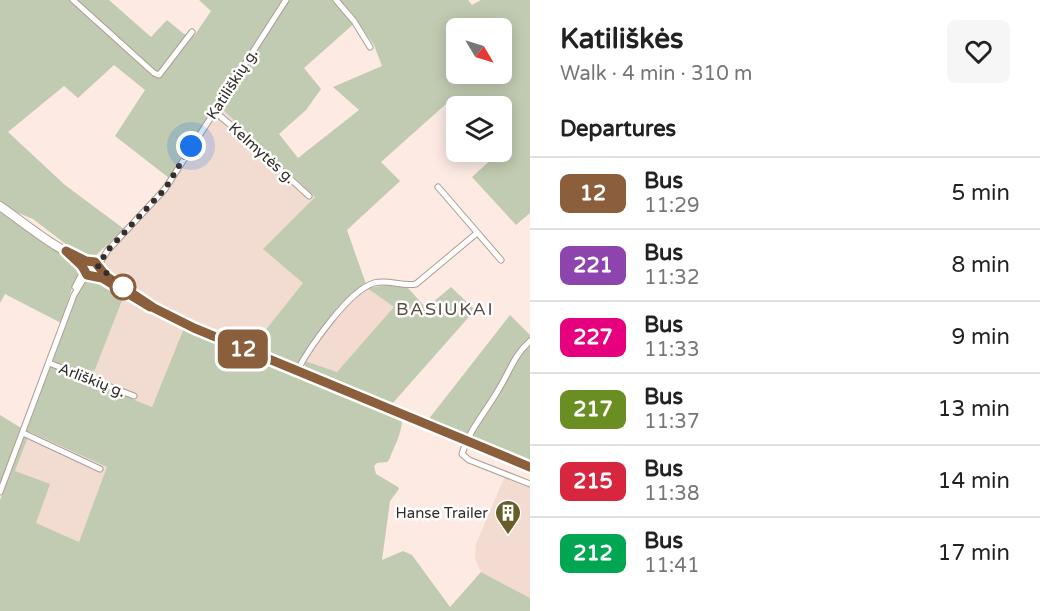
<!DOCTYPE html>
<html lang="en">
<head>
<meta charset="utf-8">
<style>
	body { margin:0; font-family:"Varela Round",sans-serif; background:#f6f6f6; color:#222; height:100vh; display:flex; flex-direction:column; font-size:22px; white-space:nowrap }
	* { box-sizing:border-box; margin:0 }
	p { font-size:20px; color:#767676 }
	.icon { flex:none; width:33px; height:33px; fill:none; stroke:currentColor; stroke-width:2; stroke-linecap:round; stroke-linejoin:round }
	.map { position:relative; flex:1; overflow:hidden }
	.details { display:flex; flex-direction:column; background:#fff; width:510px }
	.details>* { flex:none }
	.badge { padding:0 12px; border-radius:9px; font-size:21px; line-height:39px }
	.needle { width:39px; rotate:128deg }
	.buttons { position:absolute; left:446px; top:18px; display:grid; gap:12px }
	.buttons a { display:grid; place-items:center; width:66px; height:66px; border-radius:9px; background:#fff; box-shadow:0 3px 15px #0003; font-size:30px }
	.you { position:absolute; width:30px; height:30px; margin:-15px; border:4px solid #fff; border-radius:50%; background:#1a73e8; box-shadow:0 0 0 9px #1a73e833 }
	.map>.badge { position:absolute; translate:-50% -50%; box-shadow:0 0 0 3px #fff }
	h2 { padding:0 30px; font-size:22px; line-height:54px }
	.round { display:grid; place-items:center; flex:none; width:63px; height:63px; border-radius:9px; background:#f6f6f6 }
	.overview { display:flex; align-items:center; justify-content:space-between; height:102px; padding:0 30px }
	h1 { font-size:28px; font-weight:700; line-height:45px }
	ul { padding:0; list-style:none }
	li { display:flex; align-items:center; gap:18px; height:72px; padding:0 30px; border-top:2px solid #e0e0e0 }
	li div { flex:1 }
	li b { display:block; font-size:22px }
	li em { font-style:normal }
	li .badge { min-width:66px; font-weight:700; text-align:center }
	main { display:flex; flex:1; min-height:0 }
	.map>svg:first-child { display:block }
	.commercial { fill:#f2dbd0 }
	.built { fill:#f4dbd1 }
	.green { fill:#c0cbb1; fill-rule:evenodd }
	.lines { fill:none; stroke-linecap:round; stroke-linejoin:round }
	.minor-casing { stroke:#ad9d96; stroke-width:7 }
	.highway-casing { stroke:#ad9d96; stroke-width:10 }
	.minor { stroke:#fff; stroke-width:5 }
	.highway { stroke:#fff; stroke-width:8 }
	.line-casing { stroke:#fff; stroke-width:14 }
	.line { stroke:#8b5e3c; stroke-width:9 }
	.walk { stroke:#342e2b; stroke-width:6; stroke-dasharray:0 10.8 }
	.stop-dot { fill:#fff; stroke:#8b5e3c; stroke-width:3 }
	.labels { text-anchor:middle; stroke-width:5; stroke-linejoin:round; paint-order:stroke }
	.street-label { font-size:15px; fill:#342e2b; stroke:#fff }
	.poi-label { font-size:15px; fill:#342e2b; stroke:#fff; text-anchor:end }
	.quarter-label { font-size:18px; letter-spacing:1.5px; fill:#5a4c45; stroke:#fff }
</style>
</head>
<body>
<main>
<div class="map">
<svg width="530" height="611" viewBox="0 0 530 611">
	<rect width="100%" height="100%" fill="#fceae3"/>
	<path class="commercial" d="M219,106L315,197L264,248L303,283L252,347L201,326L145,298L105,273L100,266L109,253L155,203Z
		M123,298L140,304L184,328L152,407L89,382Z
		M30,432L108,467L79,542L35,523L15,471Z"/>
	<path class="built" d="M366,284L367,288L395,307L337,373L305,361L339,309Z
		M507,471L530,481V598L481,572L475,559L476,544Z"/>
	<path class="green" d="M0,0H109L151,37L167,20L184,34L194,36L211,11L199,0H283L169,178L115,136L145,90L114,65L78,98L64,86L8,132L65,185L124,229L92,259L84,258L33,219L16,212L0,201Z
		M288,0H468L472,5L481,0H530V213L516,225L472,177L494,157L489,152H501V106H456V115L446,104L381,162L400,181L347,230L366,284L339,309L299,362L294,365L252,347L303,283L263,249L315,197L219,106ZM357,21L374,45L382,66L333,87L359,110L298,158L279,134L306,110L321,89L304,68ZM456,28H501V74H456Z
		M0,211L71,260L81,269L74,282L61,323L5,294L0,303Z
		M89,279L104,282L123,298L90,382L152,407L184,328L402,419C402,433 394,447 389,460L387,462L377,463L374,466L376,474L398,487L399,489L390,501L382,560L403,551L412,555L450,607L481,572L530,598V611H0V500L79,290L83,283ZM30,432L107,467L79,542L36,523L50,484L15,471Z
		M387,285L408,288L426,308L451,287L475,310L392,404L309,372L304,364L305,361L337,372L394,307L367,288Z
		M510,315L530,335V462L428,420Z
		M0,415L21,428L0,484Z"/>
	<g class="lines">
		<defs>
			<path id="minor" d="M73,0L154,73L159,75L192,32
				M336,0L354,21L370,47
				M214,111L246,138L309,196
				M438,187L501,260
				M98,266L108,250L165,189L286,0
				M75,287L84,270
				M530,341C513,356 509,374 497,392C485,413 469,430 462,454L469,460L530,484
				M49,363L134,396
				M297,371C309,348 349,290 374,283C388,279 402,287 416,284L477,233
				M23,433L100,469
				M0,492L74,295L83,280L90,276"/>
			<path id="highway" d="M0,206C29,226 61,255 95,263L100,271L108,278
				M66,251L83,266L87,275L102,278L142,303L183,323L530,467"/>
		</defs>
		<use href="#minor" class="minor-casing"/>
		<use href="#highway" class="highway-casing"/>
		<use href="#minor" class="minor"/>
		<use href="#highway" class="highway"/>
	</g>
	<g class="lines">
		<defs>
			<path id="line" d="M150,307L102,278L87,275L82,266L66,251L86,261L95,262L106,276L154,308L194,328L530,467"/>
		</defs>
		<use href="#line" class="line-casing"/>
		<use href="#line" class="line"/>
		<path class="walk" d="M123,287L98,266L108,250L165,189L191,146"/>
	</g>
	<defs>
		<symbol id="building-pin" viewBox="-11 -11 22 30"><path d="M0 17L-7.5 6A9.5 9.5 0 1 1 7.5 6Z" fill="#665d29" stroke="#fff"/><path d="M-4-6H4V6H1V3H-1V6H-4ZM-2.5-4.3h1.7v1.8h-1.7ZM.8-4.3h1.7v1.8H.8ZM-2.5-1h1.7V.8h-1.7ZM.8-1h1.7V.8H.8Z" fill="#fff"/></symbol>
	</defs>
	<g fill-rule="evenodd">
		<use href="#building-pin" x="493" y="498" width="30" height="40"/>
	</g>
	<circle class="stop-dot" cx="123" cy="287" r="12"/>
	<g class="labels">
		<g class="street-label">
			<text transform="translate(232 84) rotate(-57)" y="5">Katiliškių g.</text>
			<text transform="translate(262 153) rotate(42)" y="5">Kelmytės g.</text>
			<text transform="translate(92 380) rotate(21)" y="5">Arliškių g.</text>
		</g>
		<g class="poi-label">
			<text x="488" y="518">Hanse Trailer</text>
		</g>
		<g class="quarter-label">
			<text x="445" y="315">BASIUKAI</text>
		</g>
	</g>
</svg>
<div class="buttons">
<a><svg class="needle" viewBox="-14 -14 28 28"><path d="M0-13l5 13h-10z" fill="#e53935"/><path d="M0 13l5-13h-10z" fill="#767676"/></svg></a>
<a><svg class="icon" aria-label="layers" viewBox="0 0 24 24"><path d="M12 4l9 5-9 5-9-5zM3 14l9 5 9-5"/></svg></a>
</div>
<div class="you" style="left:191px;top:146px"></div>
<b class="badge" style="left:243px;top:349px;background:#8b5e3c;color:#fff">12</b>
</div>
<section class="details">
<div class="overview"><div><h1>Katiliškės</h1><p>Walk · 4 min · 310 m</p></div><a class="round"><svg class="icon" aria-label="heart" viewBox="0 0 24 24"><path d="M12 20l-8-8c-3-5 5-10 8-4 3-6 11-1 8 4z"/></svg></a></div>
<h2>Departures</h2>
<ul>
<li><span class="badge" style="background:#8b5e3c;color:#fff">12</span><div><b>Bus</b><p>11:29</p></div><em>5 min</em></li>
<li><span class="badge" style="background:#8e44ad;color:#fff">221</span><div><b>Bus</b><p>11:32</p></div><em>8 min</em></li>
<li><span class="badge" style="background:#e6007e;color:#fff">227</span><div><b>Bus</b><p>11:33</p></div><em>9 min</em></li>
<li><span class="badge" style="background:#6b8e23;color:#fff">217</span><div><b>Bus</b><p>11:37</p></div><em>13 min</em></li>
<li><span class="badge" style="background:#d7263d;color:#fff">215</span><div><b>Bus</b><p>11:38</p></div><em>14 min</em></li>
<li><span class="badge" style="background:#00a651;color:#fff">212</span><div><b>Bus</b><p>11:41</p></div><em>17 min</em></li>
</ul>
</section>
</main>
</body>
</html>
